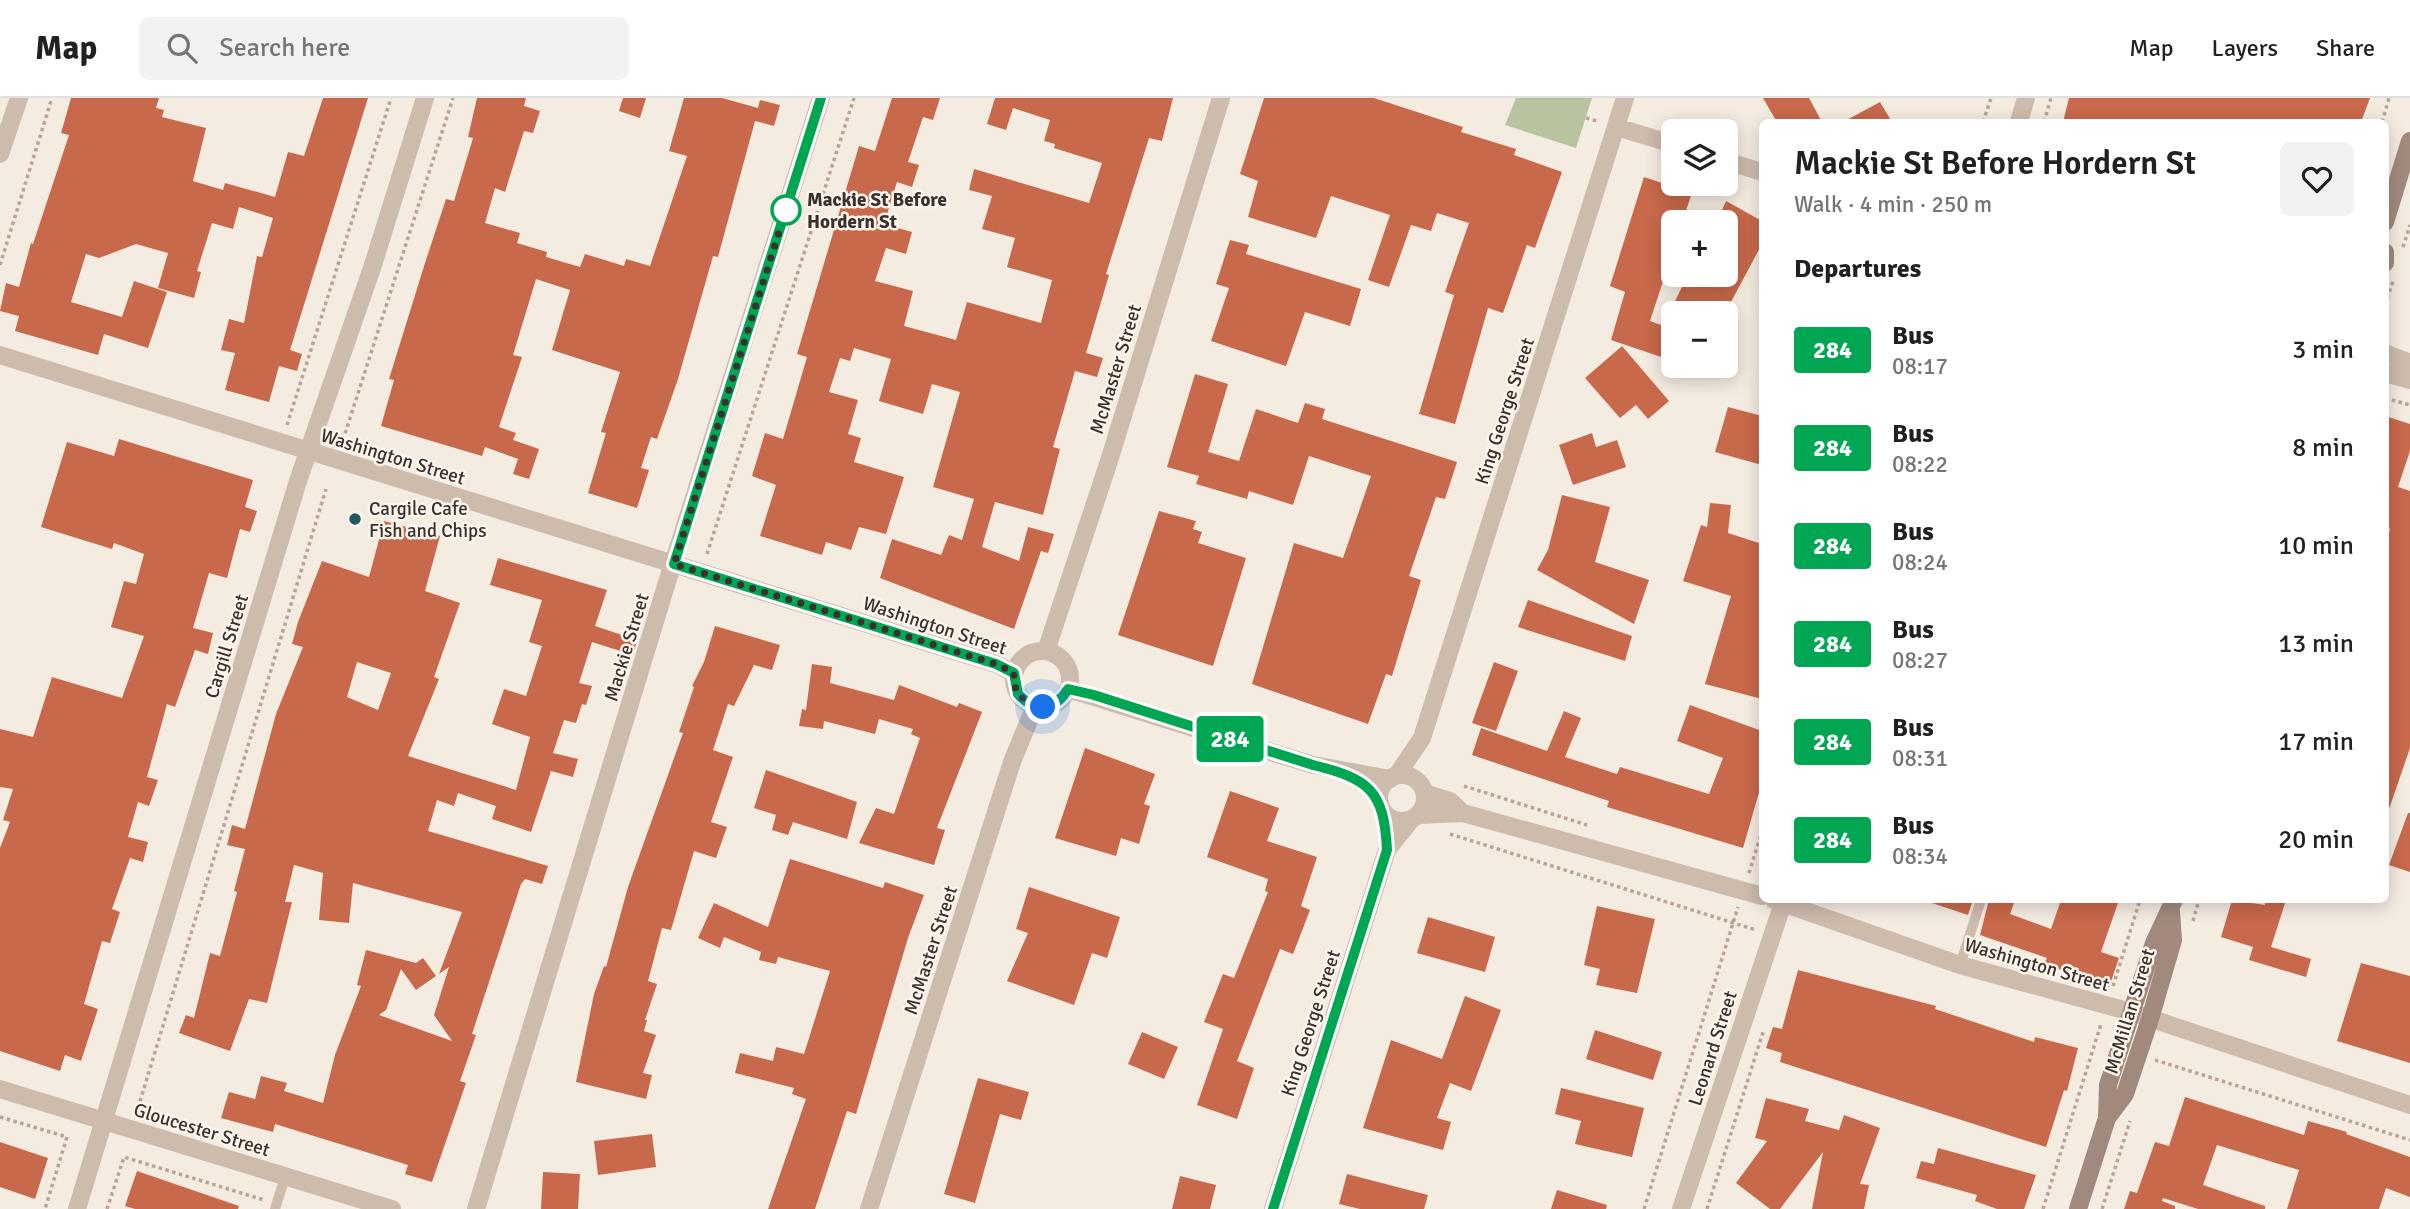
<!DOCTYPE html>
<html lang="en">
<head>
<meta charset="utf-8">
<style>
	body { margin:0; font-family:Signika,sans-serif; background:#f2f2f2; color:#202124; height:100vh; display:flex; flex-direction:column; font-size:26px; white-space:nowrap }
	* { box-sizing:border-box; margin:0 }
	p { font-size:23px; color:#757577 }
	.icon { flex:none; width:38px; height:38px; fill:none; stroke:currentColor; stroke-width:2; stroke-linecap:round; stroke-linejoin:round }
	.map { position:relative; flex:1; overflow:hidden }
	.panel { position:absolute; left:1759px; top:21px; width:630px; height:784px; display:flex; flex-direction:column; background:#fff; border-radius:10px; box-shadow:0 4px 18px #0003 }
	.panel>* { flex:none }
	.badge { padding:0 14px; border-radius:5px; font-size:24px; line-height:46px }
	.buttons { position:absolute; left:1661px; top:21px; display:grid; gap:14px }
	.buttons a { display:grid; place-items:center; width:77px; height:77px; border-radius:10px; background:#fff; box-shadow:0 4px 18px #0003; font-size:35px }
	.you { position:absolute; width:35px; height:35px; margin:-18px; border:5px solid #fff; border-radius:50%; background:#1a73e8; box-shadow:0 0 0 10px #1a73e833 }
	.map>.badge { position:absolute; translate:-50% -50%; box-shadow:0 0 0 4px #fff }
	h2 { padding:0 35px; font-size:26px; line-height:63px }
	.round { display:grid; place-items:center; flex:none; width:74px; height:74px; border-radius:10px; background:#f2f2f2 }
	.head { display:flex; align-items:center; justify-content:space-between; height:119px; padding:0 35px }
	h1 { font-size:33px; font-weight:600; line-height:52px }
	ul { padding:0; list-style:none }
	li { display:flex; align-items:center; gap:21px; height:98px; padding:0 35px }
	li div { flex:1 }
	li b { display:block; font-size:26px }
	li em { font-style:normal }
	li .badge { min-width:77px; font-weight:700; text-align:center }
	header { display:flex; align-items:center; gap:42px; box-sizing:border-box; height:98px; padding:0 35px; background:#fff; border-bottom:2px solid #e0e0e0 }
	header strong { font-size:33px }
	nav { display:flex; gap:38px; margin-inline-start:auto; font-size:24px }
	.search { width:490px; height:63px; background:#f2f2f2; display:flex; align-items:center; gap:18px; box-sizing:border-box; padding:0 24px; border-radius:10px; color:#757577; font-size:26px }
	.map>svg:first-child { display:block }
	.green { fill:#b8c4a0 }
	.building { fill:#c8694b; fill-rule:evenodd }
	.lines { fill:none; stroke-linecap:round; stroke-linejoin:round }
	.path { stroke:#b9a596; stroke-width:3.5; stroke-dasharray:3.5 3.5; stroke-linecap:butt }
	.service { stroke:#cdbbac; stroke-width:10 }
	.minor { stroke:#cdbbac; stroke-width:18 }
	.secondary { stroke:#a18a7d; stroke-width:18 }
	.line-casing { stroke:#fff; stroke-width:16 }
	.line { stroke:#00a651; stroke-width:10 }
	.walk { stroke:#3b302b; stroke-width:7; stroke-dasharray:0 12.6 }
	.stop-dot { fill:#fff; stroke:#00a651; stroke-width:3.5 }
	.poi-dot { fill:#1f5a5e; stroke:#fbf5ee; stroke-width:2.5 }
	.labels { text-anchor:middle; stroke-width:5; stroke-linejoin:round; paint-order:stroke }
	.stop-label { font-size:19px; font-weight:bold; fill:#3b302b; stroke:#fbf5ee; text-anchor:start }
	.street-label { font-size:19px; fill:#3b302b; stroke:#fbf5ee }
	.poi-label { font-size:19px; fill:#3b302b; stroke:#fbf5ee; text-anchor:start }
</style>
</head>
<body>
<header>
<strong>Map</strong>
<div class="search"><svg class="icon" aria-label="search" viewBox="0 0 24 24"><circle cx="10" cy="10" r="6"/><path d="M15 15l6 6"/></svg>Search here</div>
<nav><a>Map</a><a>Layers</a><a>Share</a></nav>
</header>
<div class="map">
<svg width="2410" height="1111" viewBox="0 0 2410 1111">
	<rect width="100%" height="100%" fill="#f4ebe1"/>
	<path class="green" d="M1516,0H1592L1576,50L1505,27Z"/>
	<path class="building" d="M71,0H159L156,10L164,12L162,19L206,30L193,83L223,92L225,85L275,99L288,54L304,58L323,0H368L290,252L302,256L297,273L279,268L269,304L225,292L235,255L221,252L229,221L244,225L257,158L262,159L273,120L239,109L233,131L212,125L197,173L201,174L194,200L158,190L168,155L136,146L99,160L86,156L71,204L122,219L134,183L167,194L148,250L104,236L98,257L15,233L19,218L0,213L6,185L19,189L31,145L33,146L69,37L61,35Z
		M477,0H526L524,8L540,13L533,35L524,33L505,94L495,90L485,125L520,135L517,145L547,154L546,159L580,169L585,156L624,168L626,161L650,168L687,58L669,53L684,0H722L758,10L760,2L780,7L774,28L755,23L718,159L713,158L678,281L657,341L651,339L641,370L649,372L637,410L588,395L606,335L601,334L620,274L552,252L570,192L536,181L513,257L522,259L499,329L516,335L513,342L539,351L529,381L513,376L518,361L485,349L482,358L381,328L394,282L389,281L425,165L446,101L454,103L473,40L468,39Z
		M623,0H646L640,20L619,13Z
		M892,0H940L933,22L923,19L908,64L919,67L912,89L897,84L884,126L912,134L906,156L886,150L875,183L913,193L904,228L956,242L967,204L1041,225L1052,182L1007,169L1015,140L982,131L992,98L969,92L974,71L1089,105L1102,65L1054,50L1055,46L1044,43L1050,22L1013,10L1006,32L987,26L995,0H1173L1162,43L1149,40L1106,176L1109,177L1086,255L1103,260L1097,279L1075,273L1053,349L1060,351L1043,417L995,404L982,449L1019,463L1028,429L1054,436L1048,455L1041,453L1014,531L880,480L892,441L941,457L949,437L962,442L974,401L933,389L960,294L932,286L923,316L879,303L891,261L854,250L850,263L840,260L829,294L858,302L848,336L861,340L854,364L904,379L886,436L859,429L851,452L826,444L822,457L760,438L776,387L752,378L765,335L783,341L807,259L797,256L859,48L875,53Z
		M1264,0H1374L1463,29L1461,34L1516,51L1514,57L1562,74L1535,150L1527,147L1503,215L1488,210L1455,326L1419,316L1454,197L1445,194L1469,125L1437,115L1431,133L1411,127L1389,189L1368,182L1390,117L1331,98L1316,140L1248,119L1258,83L1240,76Z
		M1763,0H1809L1822,24H1777Z
		M2069,0H2370L2361,24H2063Z
		M1880,4L1892,24H1843Z
		M1644,79L1692,95L1682,124H1673V153L1650,223L1661,227L1673,206V263L1611,242L1625,194L1610,188Z
		M1726,103L1762,123V146L1725,215H1698L1675,203L1688,177H1726V124H1717Z
		M1230,142L1249,147L1246,156L1361,191L1350,228L1305,214L1286,268L1211,243L1229,190L1216,186Z
		M1622,248L1669,303L1648,321L1636,307L1620,320L1585,280Z
		M1195,276L1228,286L1208,354L1239,363L1256,311L1298,325L1305,305L1325,311L1322,321L1457,364L1445,401L1436,399L1409,478L1421,482L1392,578L1386,576L1368,626L1252,586L1294,445L1343,460L1371,378L1309,358L1293,407L1249,393L1247,401L1196,386L1199,378L1167,369Z
		M1728,309L1762,318V367L1715,354Z
		M2385,318L2410,326V353L2398,389L2410,393V650L2388,714H2385V448L2390,431L2385,429Z
		M1592,335L1596,349L1617,342L1626,369L1573,387L1559,347Z
		M119,341L253,382L245,409L257,413L250,434L240,431L227,480L209,475L193,530L213,535L208,556L195,552L175,609L167,606L147,679L158,682L149,708L138,704L128,739L148,744L143,764L130,760L112,811L120,814L110,845L102,843L84,906L98,911L81,963L65,957L60,973L0,953V750L10,724L3,722L13,691L0,689V631L33,639L52,579L122,600L144,538L111,529L124,483L136,486L144,456L114,445L112,451L41,429L67,344L114,358Z
		M1562,397L1610,409L1595,464L1649,482L1634,526L1537,472L1548,452Z
		M1710,405L1731,407L1728,435L1762,446V601L1705,586L1731,498L1683,483L1701,427L1707,429Z
		M1159,413L1196,423L1193,431L1202,434L1198,445L1246,460L1213,568L1118,537Z
		M384,423L440,438L425,493L460,505L434,579L439,581L408,658L516,692L530,639L492,626L504,591L526,598L542,548L529,544L542,502L490,487L498,460L607,492L595,528L637,542L633,557L592,544L579,585L592,588L586,607L582,606L576,625L564,622L553,655L578,661L573,679L551,673L531,734L492,721L496,708L458,695L454,708L437,702L428,733L548,768L542,786L525,781L521,786L472,936L476,937L460,983L466,985L432,1084L405,1076L408,1067L275,1026L273,1034L221,1020L229,994L255,1001L261,978L287,985L284,993L323,1005L335,957L361,888L357,887L366,852L416,865L423,860L436,878L416,892L401,871L386,912L379,917L452,943L434,917L449,869L439,876L462,814L353,785L349,825L319,822L323,775L294,767L285,804H292L267,905L249,901L230,953L179,935L186,917L194,920L210,855L220,858L237,794L234,793L245,751L227,747L232,727L245,731L276,616L303,549L292,546L298,524L322,463L369,479ZM357,564L391,575L378,612L347,599Z
		M1528,502L1632,538L1625,563L1518,529Z
		M715,528L780,547L772,572L754,567L734,608L728,606L713,652L733,659L711,724L727,729L716,760L694,753L671,832L662,830L648,883L657,886L645,922H647L644,933L656,937L643,975L652,977L646,1001L576,984L594,896L604,868L606,869L628,789L683,635L679,634L694,589L692,588L704,564Z
		M1494,564L1518,573L1496,633L1472,625Z
		M812,566L832,569L830,585L894,602L899,587L957,609L959,605L982,614L937,730L945,732L934,767L859,745L876,710L894,716L920,640L911,636L913,631L879,621L875,636L824,623L823,631L799,628L802,611L806,612Z
		M1690,607L1762,633V684L1743,750L1607,709L1609,703L1472,657L1481,630L1547,653L1564,613L1581,620L1565,659L1617,676L1620,669L1709,696L1723,660L1677,643Z
		M1085,650L1155,676L1144,706L1150,708L1139,746L1121,740L1116,758L1055,740Z
		M766,672L857,704L847,741L793,724L788,737L772,732L776,717L754,710Z
		M1230,693L1279,710L1267,743L1317,759L1301,808L1310,812L1293,856L1280,851L1237,963L1254,970L1237,1021L1197,1007L1223,931L1204,924L1223,876L1234,880L1268,794L1265,793L1268,781L1207,759Z
		M2408,715H2410V774L2389,767Z
		M790,761L883,790L885,784L924,797L908,840L856,1016L847,1013L815,1111H768L806,1001L792,996L794,990L735,975L740,955L773,963L776,949L804,956L830,873L778,859L776,866L759,862L761,854L724,839L720,850L698,840L714,805L768,829Z
		M1029,789L1120,819L1107,860L1092,855L1074,907L1007,883L1028,835L1016,831Z
		M1930,802H1973L1968,817L1929,804Z
		M1989,802H2015L2010,816L2051,831L2061,802H2119L2101,854L2119,860L2109,889L2044,866L2047,860L1980,837Z
		M2232,802L2265,807V802H2286L2271,849L2311,861L2306,879L2249,862L2253,849L2221,839Z
		M1597,808L1655,821L1637,895L1596,887L1600,871L1584,867Z
		M1428,819L1495,839L1485,874L1417,855Z
		M2361,865L2410,878V965L2337,943Z
		M1798,872L1936,908L1935,911L2034,944L2035,939L2078,950L2067,993L2064,992L2046,1049L1780,964L1782,955L1766,950L1773,929L1782,931Z
		M1465,898L1501,912L1471,993L1450,985L1437,1020L1451,1024L1443,1052L1363,1030L1391,942L1442,961Z
		M1595,932L1662,954L1653,982L1586,961Z
		M1142,934L1178,949L1164,981L1128,966Z
		M978,980L1029,994L1021,1022L1000,1016L975,1105L944,1096Z
		M1561,990L1644,1010L1632,1059L1575,1046L1581,1023L1555,1016Z
		M2185,999L2304,1037L2308,1023L2347,1034L2346,1036L2410,1059V1099L2386,1090L2379,1111H2287L2299,1072L2217,1047L2203,1087L2265,1108V1111H2198L2163,1100L2162,1103L2175,1108V1111H2124L2130,1093L2137,1095L2155,1044L2169,1048Z
		M1766,1000L1809,1011L1805,1023L1839,1032L1844,1017L1880,1030L1860,1086L1869,1087L1864,1111H1812L1823,1054L1780,1111H1770L1736,1085L1767,1043L1755,1040Z
		M652,1036L656,1069L598,1077L594,1043Z
		M0,1044L48,1060L35,1101L0,1089Z
		M1938,1050L2036,1077L2024,1111H1997L1975,1103L1977,1097L1916,1080L1921,1063L1934,1066Z
		M137,1073L239,1108L238,1111H135L125,1108Z
		M543,1074L580,1076L578,1111H541Z
		M1347,1076L1428,1097L1424,1111H1360L1339,1106Z
		M1180,1078L1216,1087L1210,1111H1172Z
		M1557,1092L1607,1107L1606,1111H1551Z"/>
	<g class="lines">
		<path class="path" d="M1586,20L1597,23
			M1983,24L1991,0
			M2044,24L2051,0
			M2382,24L2389,0
			M2403,149L2410,127
			M0,167L52,0
			M2385,207L2393,183
			M2385,300L2410,307
			M287,327L391,0
			M343,342L453,0
			M707,456L854,0
			M1464,688L1587,727
			M1450,736L1756,832
			M1749,775L1762,733
			M2193,823L2199,802
			M2113,888L2140,802
			M2155,962L2410,1042
			M138,1010L326,391
			M0,1019L67,1039L45,1111
			M107,1111L124,1059L264,1102
			M1644,1111L1738,809
			M1707,1111L1764,931
			M2043,1111L2101,926
			M2102,1111L2130,1023"/>
		<path class="service" d="M1960,867L1981,802
			M275,1111L285,1079"/>
		<path class="minor" d="M2019,24L2026,0
			M1616,29L1673,46
			M0,56L19,0
			M1726,63L1762,74
			M2385,255L2410,265
			M0,257L996,566L1014,575
			M2385,275L2410,282
			M1014 581a28 28 0 1 1 56 0a28 28 0 1 1-56 0Z
			M1046,553L1109,363L1221,0
			M1068,591L1313,667L1390,681
			M1397,677L1422,640L1625,0
			M1379 700a23 23 0 1 1 46 0a23 23 0 1 1-46 0Z
			M1425,695L1450,703L1463,715
			M1417,717L1463,715L1762,798
			M1774,802L1960,867L2131,914L2410,1007
			M0,991L392,1111
			M77,1111L298,383L372,170L425,0
			M476,1111L664,494L821,0
			M869,1111L1012,664L1035,608
			M1273,1111L1387,752L1411,722
			M1681,1111L1784,802"/>
		<path class="secondary" d="M2385,124L2410,43
			M2385,154V165
			M2107,1020L2125,996L2150,921L2173,842L2171,813
			M2078,1111L2107,1020L2108,987L2154,845L2174,802"/>
	</g>
	<g class="lines">
		<defs>
			<path id="line" d="M821,0L674,466L996,566L1014,575L1018,596C1034,614 1056,612 1068,591L1094,597L1313,667C1370,681 1384,693 1387,752L1273,1111"/>
		</defs>
		<use href="#line" class="line-casing"/>
		<use href="#line" class="line"/>
		<path class="walk" d="M786,112L674,466L996,566L1014,575C1012,595 1024,606 1043,609"/>
	</g>
	<circle class="stop-dot" cx="786" cy="112" r="14"/>
	<circle class="poi-dot" cx="355" cy="421" r="7"/>
	<g class="labels">
		<g class="stop-label">
			<text x="807" y="108">Mackie St Before<tspan x="807" dy="22">Hordern St</tspan></text>
		</g>
		<g class="street-label">
			<text transform="translate(1115 271) rotate(-73)" y="7">McMaster Street</text>
			<text transform="translate(1504 313) rotate(-72)" y="7">King George Street</text>
			<text transform="translate(393 358) rotate(17)" y="7">Washington Street</text>
			<text transform="translate(935 527) rotate(18)" y="7">Washington Street</text>
			<text transform="translate(226 548) rotate(-73)" y="7">Cargill Street</text>
			<text transform="translate(626 549) rotate(-73)" y="7">Mackie Street</text>
			<text transform="translate(930 852) rotate(-72)" y="7">McMaster Street</text>
			<text transform="translate(2037 866) rotate(16)" y="7">Washington Street</text>
			<text transform="translate(2129 913) rotate(-73)" y="7">McMillan Street</text>
			<text transform="translate(1310 925) rotate(-72)" y="7">King George Street</text>
			<text transform="translate(1712 950) rotate(-72)" y="7">Leonard Street</text>
			<text transform="translate(202 1031) rotate(17)" y="7">Gloucester Street</text>
		</g>
		<g class="poi-label">
			<text x="369" y="417">Cargile Cafe<tspan x="369" dy="22">Fish and Chips</tspan></text>
		</g>
	</g>
</svg>
<div class="buttons">
<a><svg class="icon" aria-label="layers" viewBox="0 0 24 24"><path d="M12 4l9 5-9 5-9-5zM3 14l9 5 9-5"/></svg></a>
<a>+</a>
<a>−</a>
</div>
<div class="you" style="left:1043px;top:609px"></div>
<b class="badge" style="left:1230px;top:641px;background:#00a651;color:#fff">284</b>
<section class="panel">
<div class="head"><div><h1>Mackie St Before Hordern St</h1><p>Walk · 4 min · 250 m</p></div><a class="round"><svg class="icon" aria-label="heart" viewBox="0 0 24 24"><path d="M12 20l-8-8c-3-5 5-10 8-4 3-6 11-1 8 4z"/></svg></a></div>
<h2>Departures</h2>
<ul>
<li><span class="badge" style="background:#00a651;color:#fff">284</span><div><b>Bus</b><p>08:17</p></div><em>3 min</em></li>
<li><span class="badge" style="background:#00a651;color:#fff">284</span><div><b>Bus</b><p>08:22</p></div><em>8 min</em></li>
<li><span class="badge" style="background:#00a651;color:#fff">284</span><div><b>Bus</b><p>08:24</p></div><em>10 min</em></li>
<li><span class="badge" style="background:#00a651;color:#fff">284</span><div><b>Bus</b><p>08:27</p></div><em>13 min</em></li>
<li><span class="badge" style="background:#00a651;color:#fff">284</span><div><b>Bus</b><p>08:31</p></div><em>17 min</em></li>
<li><span class="badge" style="background:#00a651;color:#fff">284</span><div><b>Bus</b><p>08:34</p></div><em>20 min</em></li>
</ul>
</section>
</div>
</body>
</html>
